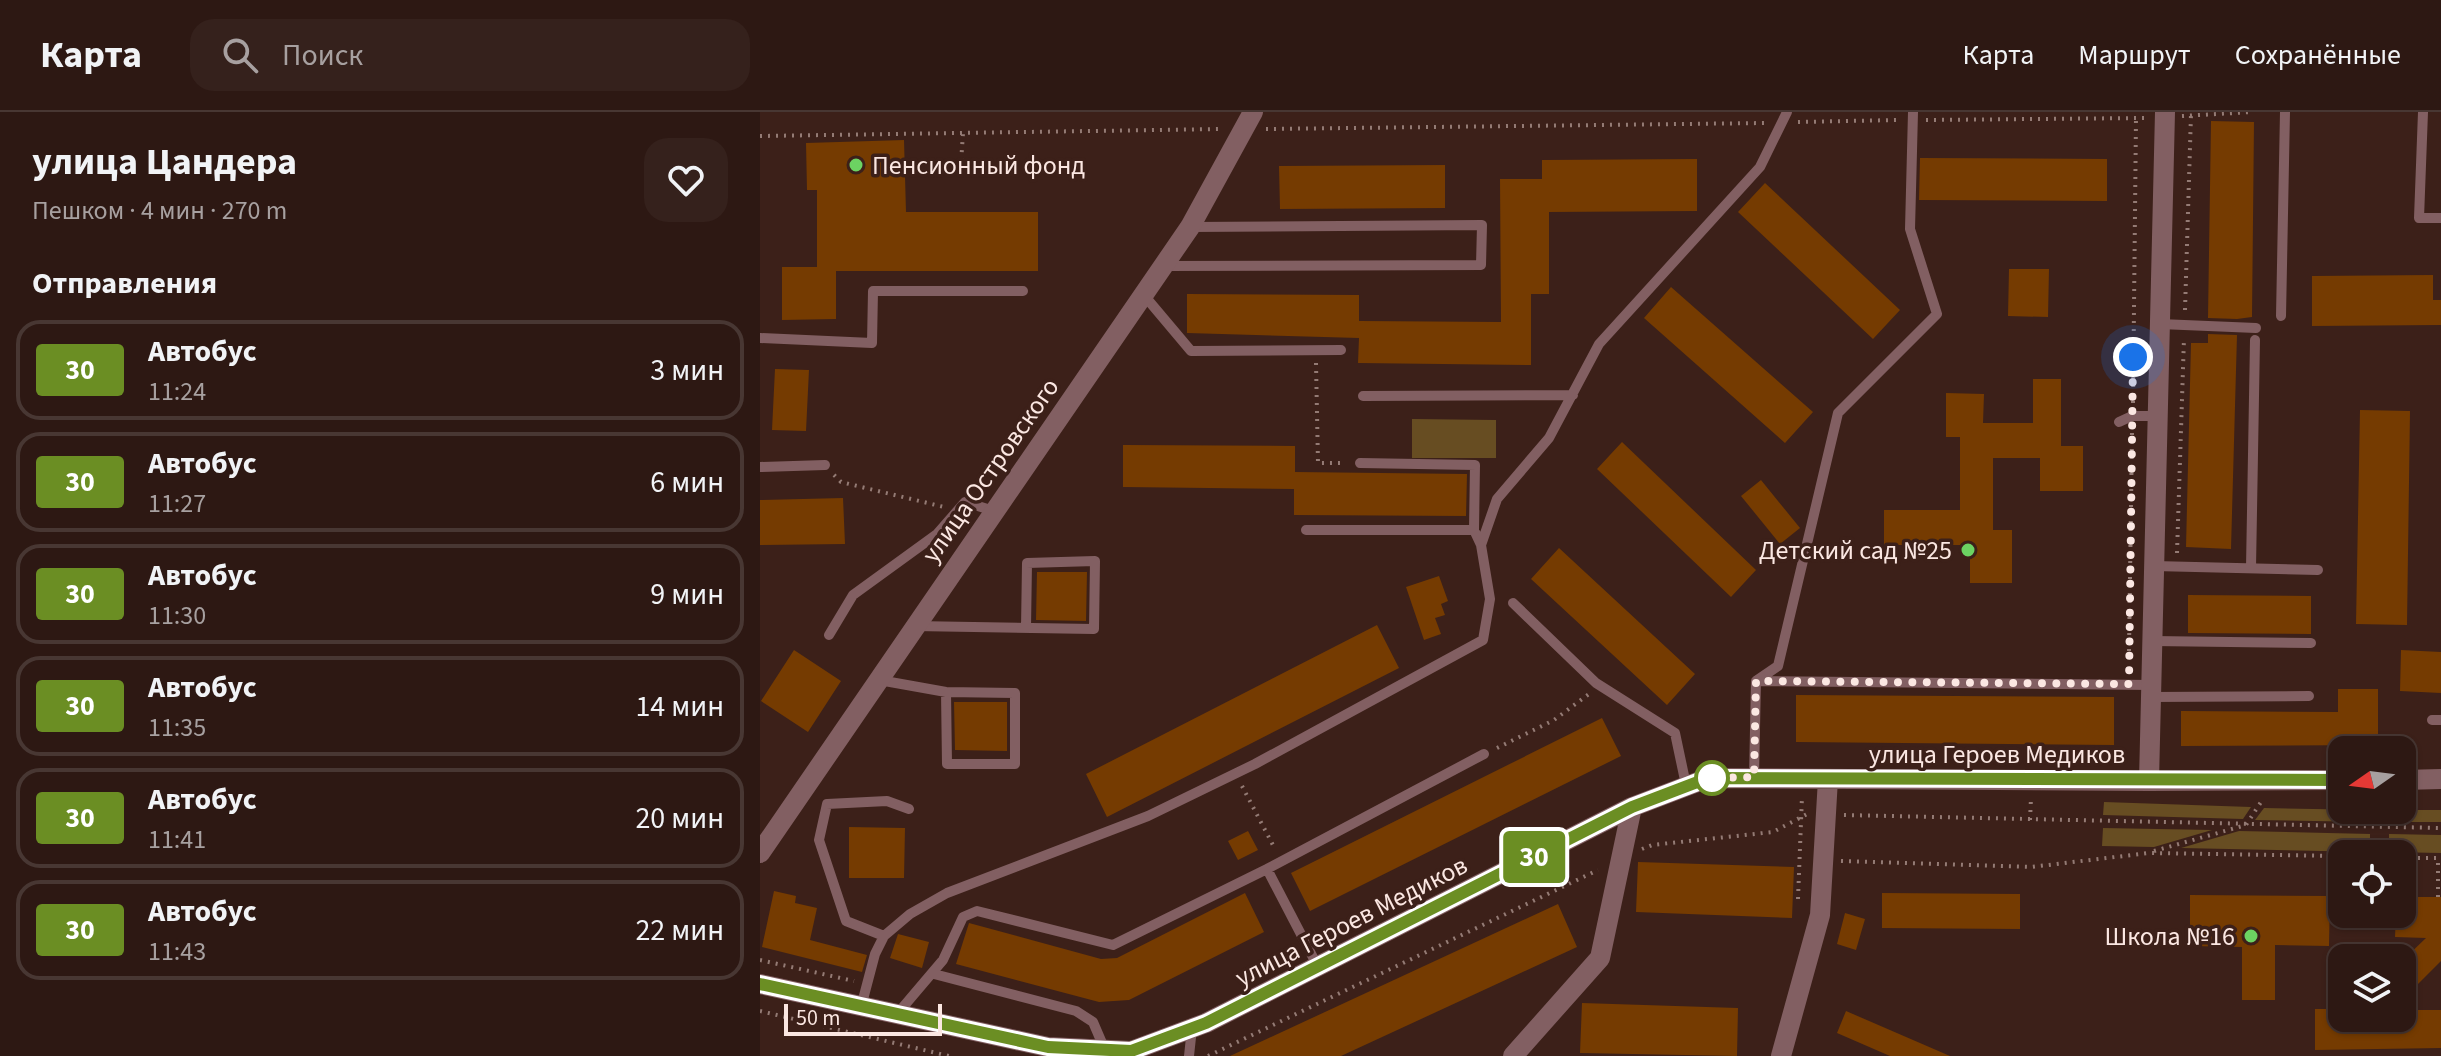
<!DOCTYPE html>
<html lang="ru">
<head>
<meta charset="utf-8">
<style>
	body { margin:0; font-family:"Source Sans 3",sans-serif; background:#35211c; color:#f1f3f6; height:100vh; display:flex; flex-direction:column; font-size:30px; white-space:nowrap }
	* { box-sizing:border-box; margin:0 }
	p { font-size:26px; color:#a7a0a0 }
	.icon { flex:none; width:44px; height:44px; fill:none; stroke:currentColor; stroke-width:2; stroke-linecap:round; stroke-linejoin:round }
	.map { position:relative; flex:1; overflow:hidden }
	.sheet { display:flex; flex-direction:column; background:#2d1813; width:760px }
	.sheet>* { flex:none }
	.badge { padding:0 16px; border-radius:6px; font-size:28px; line-height:52px }
	.needle { width:52px; rotate:256deg }
	.controls { position:absolute; left:1568px; top:624px; display:grid; gap:16px }
	.controls a { display:grid; place-items:center; width:88px; height:88px; border-radius:16px; background:#2d1813; box-shadow:0 2px 6px #0004,0 0 0 2px #483733; font-size:40px }
	.scale { position:absolute; left:24px; bottom:20px; width:158px; box-sizing:border-box; padding-left:8px; border:4px solid #fbe7e2; border-top:0; font-size:22px; line-height:28px; white-space:nowrap; color:#fbe7e2; -webkit-text-stroke:6px #3c2019; paint-order:stroke }
	.you { position:absolute; width:40px; height:40px; margin:-20px; border:6px solid #fff; border-radius:50%; background:#1a73e8; box-shadow:0 0 0 12px #1a73e833 }
	.map>.badge { position:absolute; translate:-50% -50%; box-shadow:0 0 0 4px #fff }
	h2 { padding:0 32px; font-size:30px; line-height:72px }
	.round { display:grid; place-items:center; flex:none; width:84px; height:84px; border-radius:24px; background:#35211c }
	.summary { display:flex; align-items:center; justify-content:space-between; height:136px; padding:0 32px }
	h1 { font-size:38px; font-weight:700; line-height:60px }
	ul { padding:0; list-style:none }
	li { display:flex; align-items:center; gap:24px; height:100px; margin:0 16px 12px; padding:0 16px; border:4px solid #483733; border-radius:24px }
	li div { flex:1 }
	li b { display:block; font-size:30px }
	li em { font-style:normal }
	li .badge { min-width:88px; font-weight:700; text-align:center }
	header { display:flex; align-items:center; gap:48px; box-sizing:border-box; height:112px; padding:0 40px; background:#2d1813; border-bottom:2px solid #483733 }
	header strong { font-size:38px }
	nav { display:flex; gap:44px; margin-inline-start:auto; font-size:28px }
	.search { width:560px; height:72px; background:#35211c; display:flex; align-items:center; gap:20px; box-sizing:border-box; padding:0 28px; border-radius:24px; color:#a7a0a0; font-size:30px }
	main { display:flex; flex:1; min-height:0 }
	.map>svg:first-child { display:block }
	.green { fill:#674d22 }
	.building { fill:#753b01 }
	.lines { fill:none; stroke-linecap:round; stroke-linejoin:round }
	.path { stroke:#947b75; stroke-width:4; stroke-dasharray:2 6; stroke-linecap:butt }
	.service { stroke:#825f62; stroke-width:10 }
	.minor { stroke:#825f62; stroke-width:20 }
	.tertiary { stroke:#825f62; stroke-width:20 }
	.line-casing { stroke:#fff; stroke-width:18 }
	.line { stroke:#6b8e23; stroke-width:12 }
	.walk { stroke:#fbe7e2; stroke-width:8; stroke-dasharray:0 14.4 }
	.poi-dot { fill:#6cd362; stroke:#3c2019; stroke-width:3 }
	.stop-dot { fill:#fff; stroke:#6b8e23; stroke-width:4 }
	.labels { text-anchor:middle; stroke-width:7; stroke-linejoin:round; paint-order:stroke }
	.poi-label { font-size:26px; fill:#fbe7e2; stroke:#3c2019; text-anchor:end }
	.street-label { font-size:26px; fill:#fbe7e2; stroke:#3c2019 }
</style>
</head>
<body>
<header>
<strong>Карта</strong>
<div class="search"><svg class="icon" aria-label="search" viewBox="0 0 24 24"><circle cx="10" cy="10" r="6"/><path d="M15 15l6 6"/></svg>Поиск</div>
<nav><a>Карта</a><a>Маршрут</a><a>Сохранённые</a></nav>
</header>
<main>
<section class="sheet">
<div class="summary"><div><h1>улица Цандера</h1><p>Пешком · 4 мин · 270 m</p></div><a class="round"><svg class="icon" aria-label="heart" viewBox="0 0 24 24"><path d="M12 20l-8-8c-3-5 5-10 8-4 3-6 11-1 8 4z"/></svg></a></div>
<h2>Отправления</h2>
<ul>
<li><span class="badge" style="background:#6b8e23;color:#fff">30</span><div><b>Автобус</b><p>11:24</p></div><em>3 мин</em></li>
<li><span class="badge" style="background:#6b8e23;color:#fff">30</span><div><b>Автобус</b><p>11:27</p></div><em>6 мин</em></li>
<li><span class="badge" style="background:#6b8e23;color:#fff">30</span><div><b>Автобус</b><p>11:30</p></div><em>9 мин</em></li>
<li><span class="badge" style="background:#6b8e23;color:#fff">30</span><div><b>Автобус</b><p>11:35</p></div><em>14 мин</em></li>
<li><span class="badge" style="background:#6b8e23;color:#fff">30</span><div><b>Автобус</b><p>11:41</p></div><em>20 мин</em></li>
<li><span class="badge" style="background:#6b8e23;color:#fff">30</span><div><b>Автобус</b><p>11:43</p></div><em>22 мин</em></li>
</ul>
</section>
<div class="map">
<svg width="1681" height="944" viewBox="0 0 1681 944">
	<rect width="100%" height="100%" fill="#3c2019"/>
	<path class="green" d="M652,307L736,308V346H652Z
		M1344,690L1491,695L1483,707L1343,703Z
		M1504,696L1609,698L1610,710L1495,708Z
		M1630,698H1681V710H1630Z
		M1343,716L1452,718L1394,735L1342,734Z
		M1479,719L1610,722V740L1421,736Z
		M1629,722L1681,723V741L1629,740Z"/>
	<path class="building" d="M1451,9L1494,10L1492,205L1477,207L1448,206Z
		M144,28L146,100H278V159H76V207L22,208V155H57V78H47L46,31Z
		M1160,46L1347,47V89L1159,88Z
		M937,47V99L789,100V182H771V253L598,251L599,226L427,221V182L599,183V209L741,210L740,67H782V48Z
		M685,53V96L520,97L519,54Z
		M1005,71L1140,198L1113,227L978,100Z
		M1249,157H1289L1288,205L1248,204Z
		M1673,163V188H1681V213L1552,214V164Z
		M911,175L1053,300L1025,331L884,206Z
		M1448,222L1477,223L1471,437L1426,435L1431,231H1448Z
		M15,257L49,258L46,319L12,318Z
		M1273,267H1301V334H1323V379H1280V346H1233V418H1252V471H1210V433H1124V398H1200V325H1186V281L1224,282L1223,311H1273Z
		M1600,298L1650,299L1647,513L1596,512Z
		M862,330L996,458L971,485L837,357Z
		M363,333L535,334V360L707,362L706,404L534,403V377L363,375Z
		M1001,368L1040,416L1020,432L981,384Z
		M83,386L85,432L0,433V388Z
		M799,436L935,562L907,593L771,467Z
		M277,460H327L326,509L276,508Z
		M679,464L688,489L681,492L685,503L675,506L681,522L664,528L646,475Z
		M1428,483L1551,484V522L1428,521Z
		M617,513L639,556L347,705L326,662Z
		M34,538L81,569L48,620L1,589Z
		M1641,538L1681,540V581L1640,579Z
		M1578,577H1618V633L1421,634V599L1578,600Z
		M1036,583L1354,585V633L1036,630Z
		M194,590H247V639L195,638Z
		M842,606L861,644L550,799L531,761Z
		M89,715L145,716L144,766H89Z
		M488,719L498,738L478,748L468,729Z
		M878,750L1034,755L1032,806L876,800Z
		M14,779L36,784L35,791L57,796L50,828L107,843L102,860L2,835Z
		M485,781L504,820L369,888L339,890L196,852L209,811L341,847L357,846Z
		M1122,781L1260,782V817L1122,816Z
		M1430,783L1570,784L1569,834L1515,833V888H1482V835L1430,834Z
		M1642,785H1681V849L1642,888V849L1666,826L1635,825L1636,802H1642Z
		M798,792L817,835L581,944H470Z
		M1085,801L1105,807L1096,838L1077,832Z
		M138,822L169,830L162,856L130,846Z
		M822,891L978,896L977,944L820,941Z
		M1555,897H1582V906H1642V898H1681V936L1555,938Z
		M1086,899L1190,944H1130L1077,921Z"/>
	<g class="lines">
		<path class="path" d="M1422,4L1492,0
			M1166,8L1385,6
			M1038,10L1137,8
			M506,17L1006,11
			M0,24L462,17
			M164,51H201L203,21
			M1425,198L1431,2
			M556,251L558,351H585
			M1373,291L1376,6
			M74,363L81,370L184,395
			M1417,441L1424,226
			M1369,539L1372,320
			M737,636L794,608L829,582
			M482,674L515,737
			M1084,703L1681,716
			M1270,708L1271,686
			M882,737L892,733L1013,720L1047,702
			M1394,739L1486,713L1501,690
			M1642,746H1681
			M1081,749L1271,755L1389,741L1582,744
			M1678,785V746
			M1038,787L1042,684
			M0,848L94,869
			M0,899L189,944
			M448,944L838,758"/>
		<path class="service" d="M1663,0L1659,106H1681
			M404,154L721,153L722,113L430,115
			M383,182L431,239L581,238
			M1521,204L1525,0
			M1400,212L1496,216
			M0,226L112,231L113,179H263
			M603,284L813,283
			M1359,310L1372,304H1398
			M600,351L715,353L714,418
			M0,355L65,353
			M546,418H714L721,433
			M1394,454L1558,458
			M1491,456L1495,228
			M753,491L836,571L915,621L926,673
			M154,514L334,517L335,449L267,451L266,516
			M69,523L93,483L177,422L205,390L234,399
			M1392,529L1551,531
			M119,568L186,580L255,581V652H187L186,580
			M998,569L1392,573
			M1391,585L1549,584
			M1672,608H1681
			M994,665L996,569L1018,554L1078,301L1177,202L1150,117L1153,0
			M507,757L558,855
			M124,824L86,809L59,728L67,692L127,689L149,697
			M174,862L316,899L333,910L345,938
			M101,895L115,842L124,824L150,802L187,781L388,704L495,652L723,528L730,487L721,433L737,387L789,326L839,232L1000,55L1027,0
			M138,901L183,848L203,805L217,799L353,833L507,757L724,642
			M429,944L432,916"/>
		<path class="minor" d="M0,741L430,115L493,0
			M0,872L288,935L371,939L446,911L872,695L948,666L1389,669
			M753,944L840,846L872,695
			M1021,944L1060,803L1068,667"/>
		<path class="tertiary" d="M1405,0L1389,669L1582,668
			M1642,668L1681,667"/>
	</g>
	<g class="lines">
		<defs>
			<path id="line" d="M0,872L288,935L371,939L446,911L872,695L948,666L1582,668"/>
		</defs>
		<use href="#line" class="line-casing"/>
		<use href="#line" class="line"/>
		<path class="walk" d="M952,666H948L994,665L996,569L1369,572L1373,245"/>
	</g>
	<g class="poi-dot">
		<circle cx="96" cy="53" r="8"/>
		<circle cx="1208" cy="438" r="8"/>
		<circle cx="1491" cy="824" r="8"/>
	</g>
	<circle class="stop-dot" cx="952" cy="666" r="16"/>
	<g class="labels">
		<g class="poi-label">
			<text x="112" y="62" text-anchor="start">Пенсионный фонд</text>
			<text x="1192" y="447">Детский сад №25</text>
			<text x="1475" y="833">Школа №16</text>
		</g>
		<g class="street-label">
			<text transform="translate(230 358) rotate(-55)" y="9">улица Островского</text>
			<text x="1237" y="651">улица Героев Медиков</text>
			<text transform="translate(591 809) rotate(-27)" y="9">улица Героев Медиков</text>
		</g>
	</g>
</svg>
<div class="controls">
<a><svg class="needle" viewBox="-14 -14 28 28"><path d="M0-13l5 13h-10z" fill="#e53935"/><path d="M0 13l5-13h-10z" fill="#a7a0a0"/></svg></a>
<a><svg class="icon" aria-label="locate" viewBox="0 0 24 24"><circle cx="12" cy="12" r="6"/><path d="M12 2v4M12 18v4M2 12h4M18 12h4"/></svg></a>
<a><svg class="icon" aria-label="layers" viewBox="0 0 24 24"><path d="M12 4l9 5-9 5-9-5zM3 14l9 5 9-5"/></svg></a>
</div>
<div class="scale">50 m</div>
<div class="you" style="left:1373px;top:245px"></div>
<b class="badge" style="left:774px;top:745px;background:#6b8e23;color:#fff">30</b>
</div>
</main>
</body>
</html>
